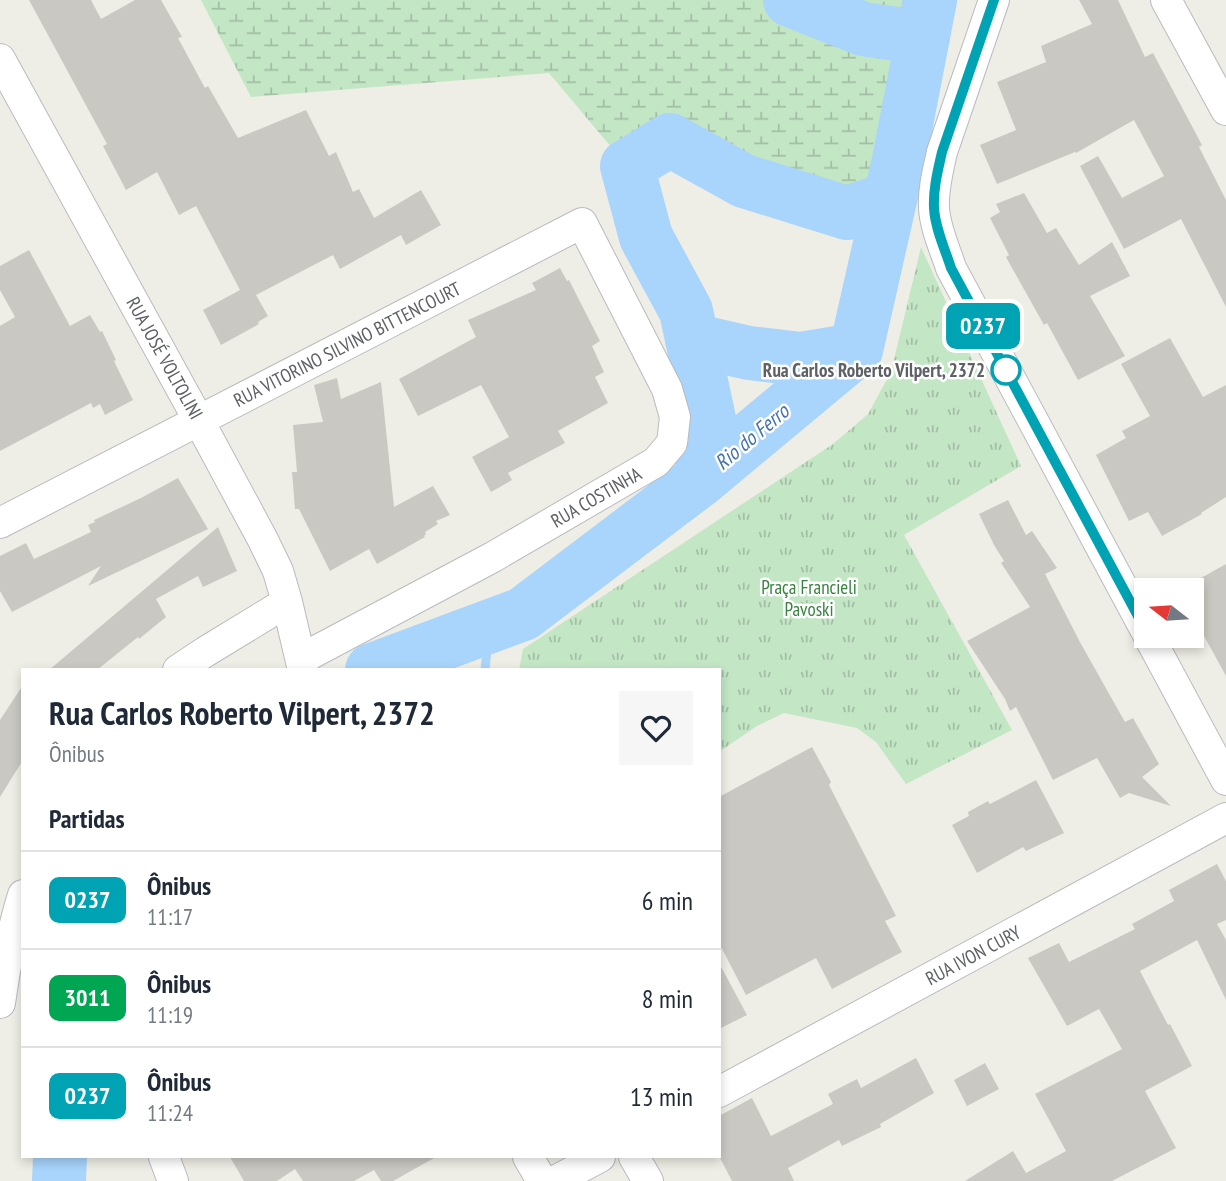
<!DOCTYPE html>
<html lang="pt">
<head>
<meta charset="utf-8">
<style>
	body { margin:0; font-family:"PT Sans Narrow",sans-serif; background:#f6f6f7; color:#1f2937; height:100vh; display:flex; flex-direction:column; font-size:26px; white-space:nowrap }
	* { box-sizing:border-box; margin:0 }
	p { font-size:23px; color:#747a83 }
	.icon { flex:none; width:38px; height:38px; fill:none; stroke:currentColor; stroke-width:2; stroke-linecap:round; stroke-linejoin:round }
	.map { position:relative; flex:1; overflow:hidden }
	.panel { position:absolute; left:21px; top:668px; width:700px; height:490px; display:flex; flex-direction:column; background:#fff; border-radius:0px; box-shadow:0 4px 10px #0003 }
	.panel>* { flex:none }
	.badge { padding:0 14px; border-radius:10px; font-size:24px; line-height:46px }
	.needle { width:46px; rotate:287deg }
	.controls { position:absolute; left:1134px; top:578px; display:grid; gap:14px }
	.controls a { display:grid; place-items:center; width:70px; height:70px; border-radius:0px; background:#fff; box-shadow:0 4px 10px #0003; font-size:35px }
	.map>.badge { position:absolute; translate:-50% -50%; box-shadow:0 0 0 4px #fff }
	h2 { padding:0 28px; font-size:26px; line-height:63px }
	.round { display:grid; place-items:center; flex:none; width:74px; height:74px; border-radius:0px; background:#f6f6f7 }
	.summary { display:flex; align-items:center; justify-content:space-between; height:119px; padding:0 28px }
	h1 { font-size:33px; font-weight:700; line-height:52px }
	ul { padding:0; list-style:none }
	li { display:flex; align-items:center; gap:21px; height:98px; padding:0 28px; border-top:2px solid #e0e1e3 }
	li div { flex:1 }
	li b { display:block; font-size:26px }
	li em { font-style:normal }
	li .badge { min-width:77px; font-weight:700; text-align:center }
	.map>svg:first-child { display:block }
	.wetland { fill:url(#wetland-marsh) }
	.park { fill:url(#park-tufts) }
	.lines { fill:none; stroke-linecap:round; stroke-linejoin:round }
	.stream { stroke:#a9d4fc; stroke-width:9 }
	.river { stroke:#a9d4fc; stroke-width:54 }
	.building { fill:#cac8c3 }
	.minor-casing { stroke:#b8bbbf; stroke-width:32 }
	.minor { stroke:#fff; stroke-width:30 }
	.line-casing { stroke:#fff; stroke-width:16 }
	.line { stroke:#00a3b4; stroke-width:10 }
	.stop-dot { fill:#fff; stroke:#00a3b4; stroke-width:3.5 }
	.labels { text-anchor:middle; stroke-width:5; stroke-linejoin:round; paint-order:stroke }
	.street-label { font-size:19px; fill:#5d6166; stroke:#fff }
	.stop-label { font-size:19px; font-weight:bold; fill:#5d6166; stroke:#fff; text-anchor:end }
	.park-label { font-size:19px; fill:#37833f; stroke:#fff }
	.water-label { font-size:21px; font-style:italic; fill:#4573ae; stroke:#fff }
</style>
</head>
<body>
<div class="map">
<svg width="1226" height="1181" viewBox="0 0 1226 1181">
	<defs>
		<pattern id="wetland-marsh" width="20" height="14" patternUnits="userSpaceOnUse" patternTransform="scale(1.75)"><rect width="20" height="14" fill="#c3e6c5"/><path d="M1 5h8M5 5V1M11 12h8M15 12V8" fill="none" stroke="#a2bea4"/></pattern>
		<pattern id="park-tufts" width="24" height="20" patternUnits="userSpaceOnUse" patternTransform="scale(1.75)"><rect width="24" height="20" fill="#c3e6c5"/><path d="M3 7l-1-3M5 7V3M7 7l1-3M15 17l-1-3M17 17v-4M19 17l1-3" fill="none" stroke="#a2bea4"/></pattern>
	</defs>
	<rect width="100%" height="100%" fill="#efeee6"/>
	<path class="wetland" d="M201,0H930L899,160L847,213L744,181L670,141L627,166L549,73L251,97Z"/>
	<path class="park" d="M921,247L1021,466L904,535L1012,730L906,784L876,742L857,728L784,713L757,726L719,752V670H519L523,649L833,444L868,414L891,372Z"/>
	<g class="lines">
		<path class="stream" d="M485,670L489,627"/>
		<path class="river" d="M790,0L863,29L923,38
			M692,340L749,353L801,359L856,350
			M700,480L709,419L686,311L646,237L627,166L670,140L744,181L847,213L890,199
			M372,670L523,614L700,480L856,350L899,160L930,0
			M59,1181L60,1157"/>
	</g>
	<path class="building" d="M29,0H91L101,19L135,0H161L182,37L178,38L205,88L208,86L238,138L306,110L329,156L336,152L353,192L359,189L374,218L421,190L441,225L406,245L401,235L340,269L333,255L256,295L268,316L258,322L259,324L221,345L203,310L240,290L196,206L179,215L157,172L126,190L103,146L107,144Z
		M1079,0H1118L1145,57L1153,53L1202,145L1199,147L1226,200V307L1181,219L1124,249L1080,166L1098,156L1122,198L1164,176L1134,120L1076,153L1075,152L997,184L980,145L1016,130L997,82L1046,62L1041,46L1092,24Z
		M1024,193L1047,233L1056,228L1079,265L1112,242L1130,276L1090,296L1125,356L1078,380L1047,323L1044,325L1007,259L1006,257L1009,255L990,218L1000,212L996,204Z
		M29,250L70,326L90,315L100,332L102,331L116,360L114,361L133,400L105,415L100,404L93,408L91,403L0,451V326L15,317L0,290V266Z
		M560,268L567,281L569,280L600,341L592,346L604,372L595,377L608,403L558,431L565,443L508,473L512,480L491,492L472,457L509,437L481,385L418,416L399,379L476,337L468,320L536,290L532,283Z
		M1170,338L1203,397L1226,385V497L1201,513L1202,514L1162,536L1148,512L1129,521L1096,455L1126,438L1122,431L1150,416L1121,364Z
		M337,378L341,399L381,382L394,507L433,486L450,515L436,521L438,524L425,532L426,534L424,536L425,537L377,564L369,549L330,571L299,509H295L292,472H297L293,425L323,422L314,385Z
		M178,478L208,529L88,586L101,566L12,612L0,591V556L26,543L34,559L91,532L88,525L95,522L94,520L141,498Z
		M1008,500L1026,535L1032,531L1057,568L1045,574L1081,644L1125,722L1133,718L1159,764L1142,777L1171,806L1129,793L1120,798L1097,758L1053,780L1016,707L1010,711L1005,699L967,641L1030,607L1001,563L1004,561L994,545L979,514Z
		M218,527L237,571L203,587L198,576L156,599L166,617L139,639L138,637L97,670H49Z
		M1226,564V676L1192,614V583Z
		M23,685V760L0,797V720Z
		M812,747L831,782L829,785L896,916L885,921L902,952L832,989L816,958L746,995L719,943V797Z
		M1036,780L1064,833L1026,851L1023,847L977,873L952,825L969,816L968,812L988,801L990,804Z
		M1217,864L1226,881V920L1217,924L1226,940V1000L1197,940L1140,971L1168,1025L1170,1024L1192,1066L1145,1091L1176,1148L1112,1181H965L1013,1151L1026,1173L1066,1151L1035,1094L1122,1049L1099,1009L1067,1026L1028,958L1059,943L1069,962L1135,929L1132,924L1174,901L1169,890Z
		M719,963L747,1015L719,1029Z
		M916,1058L934,1093L880,1124L881,1127L842,1146L839,1140L788,1168L794,1181H732L719,1156V1116L752,1098L771,1136L833,1104L828,1094L857,1079L861,1088Z
		M985,1063L999,1089L967,1106L954,1080Z
		M230,1157H436L393,1181H381L374,1170L354,1181H303L295,1169L277,1181H244Z"/>
	<g class="lines">
		<defs>
			<path id="minor" d="M994,0L942,152C938,170 933,189 934,208C935,228 945,249 951,268L1146,631
				M1166,0L1226,110
				M0,59L199,421L263,540L278,571L287,602L303,670
				M0,523L582,223L667,389L675,417L672,443L656,462L493,557L301,659
				M1148,635L1226,780
				M178,670L205,652L287,602
				M0,1003C5,966 12,931 23,895
				M719,1092L1226,818
				M164,1157L173,1181
				M528,1157L542,1181
				M634,1157L648,1181
				M555,1181L600,1157"/>
		</defs>
		<use href="#minor" class="minor-casing"/>
		<use href="#minor" class="minor"/>
	</g>
	<g class="lines">
		<defs>
			<path id="line" d="M994,0L942,152C938,170 933,189 934,208C935,228 945,249 951,268L1146,631"/>
		</defs>
		<use href="#line" class="line-casing"/>
		<use href="#line" class="line"/>
	</g>
	<circle class="stop-dot" cx="1006" cy="370" r="14"/>
	<g class="labels">
		<g class="street-label">
			<text transform="translate(347 344) rotate(-27)" y="7">RUA VITORINO SILVINO BITTENCOURT</text>
			<text transform="translate(165 358) rotate(61)" y="7">RUA JOSÉ VOLTOLINI</text>
			<text transform="translate(596 497) rotate(-30)" y="7">RUA COSTINHA</text>
			<text transform="translate(973 955) rotate(-28)" y="7">RUA IVON CURY</text>
		</g>
		<g class="stop-label">
			<text x="985" y="377">Rua Carlos Roberto Vilpert, 2372</text>
		</g>
		<g class="park-label">
			<text x="809" y="594">Praça Francieli<tspan x="809" dy="22">Pavoski</tspan></text>
		</g>
		<g class="water-label">
			<text transform="translate(752 437) rotate(-40)" y="7">Rio do Ferro</text>
		</g>
	</g>
</svg>
<div class="controls">
<a><svg class="needle" viewBox="-14 -14 28 28"><path d="M0-13l5 13h-10z" fill="#e53935"/><path d="M0 13l5-13h-10z" fill="#747a83"/></svg></a>
</div>
<b class="badge" style="left:983px;top:326px;background:#00a3b4;color:#fff">0237</b>
<section class="panel">
<div class="summary"><div><h1>Rua Carlos Roberto Vilpert, 2372</h1><p>Ônibus</p></div><a class="round"><svg class="icon" aria-label="heart" viewBox="0 0 24 24"><path d="M12 20l-8-8c-3-5 5-10 8-4 3-6 11-1 8 4z"/></svg></a></div>
<h2>Partidas</h2>
<ul>
<li><span class="badge" style="background:#00a3b4;color:#fff">0237</span><div><b>Ônibus</b><p>11:17</p></div><em>6 min</em></li>
<li><span class="badge" style="background:#00a651;color:#fff">3011</span><div><b>Ônibus</b><p>11:19</p></div><em>8 min</em></li>
<li><span class="badge" style="background:#00a3b4;color:#fff">0237</span><div><b>Ônibus</b><p>11:24</p></div><em>13 min</em></li>
</ul>
</section>
</div>
</body>
</html>
